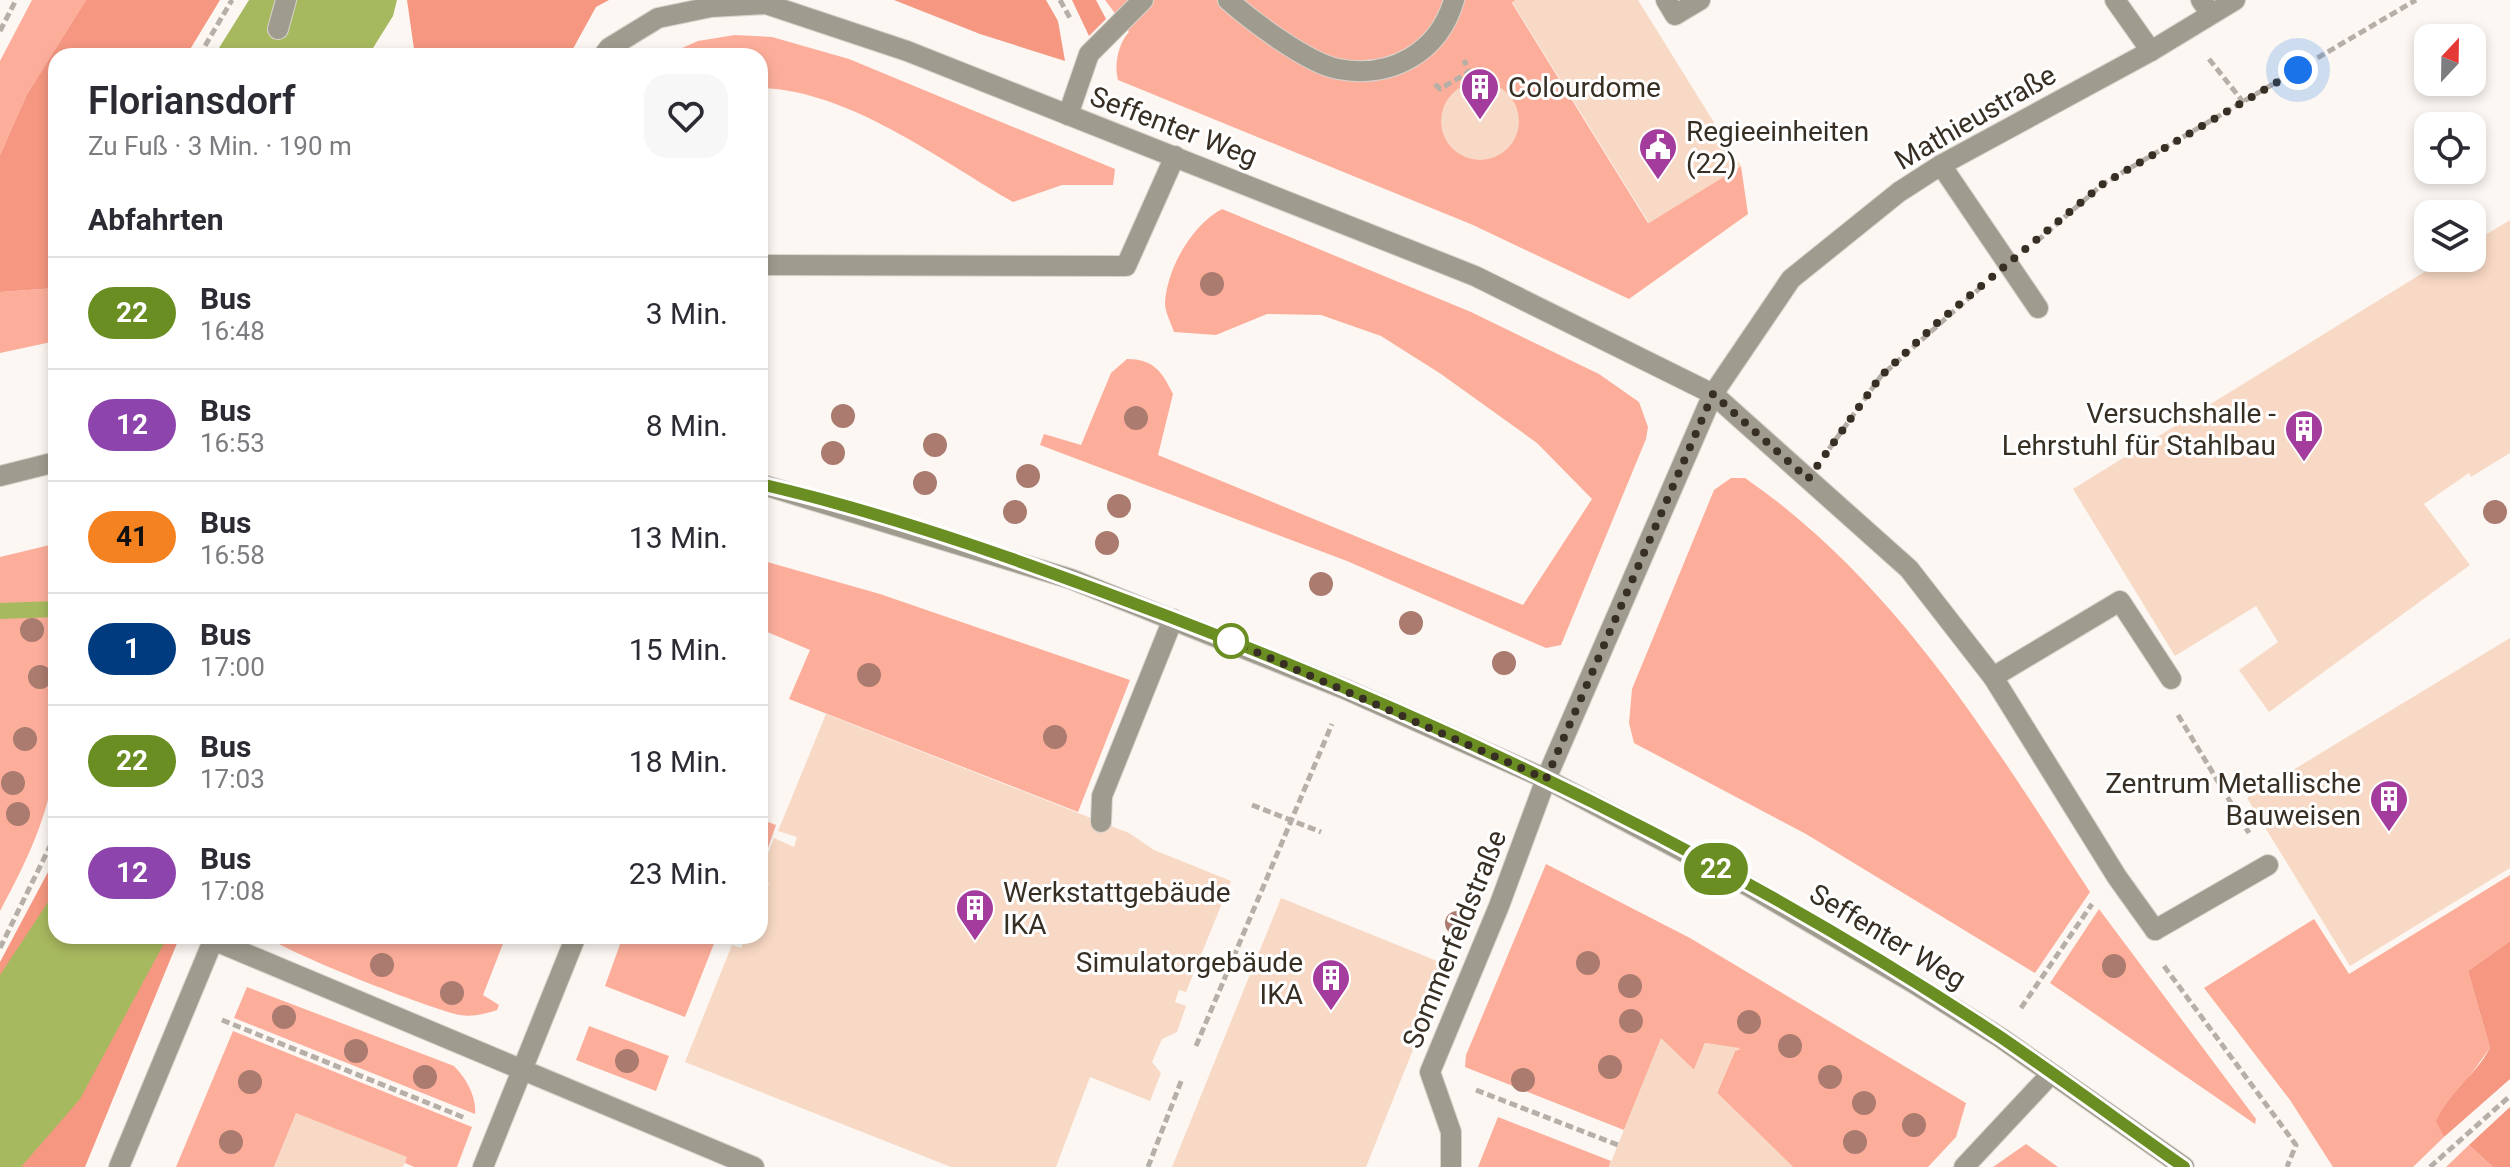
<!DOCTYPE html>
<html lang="de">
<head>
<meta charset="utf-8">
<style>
	body { margin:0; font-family:Roboto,sans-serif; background:#f7f7f7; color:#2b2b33; height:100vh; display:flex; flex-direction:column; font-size:30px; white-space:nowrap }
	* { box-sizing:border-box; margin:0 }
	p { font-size:26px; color:#7c7c81 }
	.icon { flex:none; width:44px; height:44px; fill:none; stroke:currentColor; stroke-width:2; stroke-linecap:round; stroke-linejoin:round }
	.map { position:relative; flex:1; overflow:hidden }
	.drawer { position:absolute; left:48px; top:48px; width:720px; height:896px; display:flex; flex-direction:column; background:#fff; border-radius:24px; box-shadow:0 4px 12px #0003 }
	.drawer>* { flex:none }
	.badge { padding:0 16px; border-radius:26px; font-size:28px; line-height:52px }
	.needle { width:52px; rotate:22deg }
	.fabs { position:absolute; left:2414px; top:24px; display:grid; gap:16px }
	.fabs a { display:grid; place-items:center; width:72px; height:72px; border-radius:16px; background:#fff; box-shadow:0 4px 12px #0003; font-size:40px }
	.you { position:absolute; width:40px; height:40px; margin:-20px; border:6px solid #fff; border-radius:50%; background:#1a73e8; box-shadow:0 0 0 12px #1a73e833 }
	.map>.badge { position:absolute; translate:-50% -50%; box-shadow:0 0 0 4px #fff }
	h2 { padding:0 40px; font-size:30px; line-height:72px }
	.round { display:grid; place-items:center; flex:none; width:84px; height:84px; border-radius:24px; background:#f7f7f7 }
	.headline { display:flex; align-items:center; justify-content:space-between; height:136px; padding:0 40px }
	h1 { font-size:38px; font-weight:600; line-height:60px }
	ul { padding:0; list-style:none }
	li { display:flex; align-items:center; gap:24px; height:112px; padding:0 40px; border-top:2px solid #e1e1e2 }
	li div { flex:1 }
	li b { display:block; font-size:30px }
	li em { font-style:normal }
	li .badge { min-width:88px; font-weight:700; text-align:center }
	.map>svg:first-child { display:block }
	.green { fill:#fdae9b }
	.forest { fill:#f59781 }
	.water { fill:#a7b95f }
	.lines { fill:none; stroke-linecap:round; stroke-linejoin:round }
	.stream { stroke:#a7b95f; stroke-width:16 }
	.building { fill:#f8d9c5 }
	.service-casing { stroke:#d9d3cd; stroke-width:22 }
	.minor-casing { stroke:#d9d3cd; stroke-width:22 }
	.tertiary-casing { stroke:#d9d3cd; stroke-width:22 }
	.path { stroke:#b5afa8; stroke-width:5; stroke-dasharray:8 4; stroke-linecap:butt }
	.service { stroke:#9f9c8f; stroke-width:20 }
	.minor { stroke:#9f9c8f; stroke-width:20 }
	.tertiary { stroke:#9f9c8f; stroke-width:20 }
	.tree { fill:#ab7b6f }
	.line-casing { stroke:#fff; stroke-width:18 }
	.line { stroke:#6b8e23; stroke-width:12 }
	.walk { stroke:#372f24; stroke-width:8; stroke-dasharray:0 14.4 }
	.stop-dot { fill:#fff; stroke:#6b8e23; stroke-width:4 }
	.labels { text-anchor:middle; stroke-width:6; stroke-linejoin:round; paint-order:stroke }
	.poi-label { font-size:28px; fill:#372f24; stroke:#fff; text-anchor:start }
	.street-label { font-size:28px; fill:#372f24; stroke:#fff }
</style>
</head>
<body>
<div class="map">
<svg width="2510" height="1167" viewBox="0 0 2510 1167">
	<rect width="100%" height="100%" fill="#fcf7f2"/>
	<path class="green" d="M32,0H86L27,94L0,155V61Z
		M1105,0H1516L1512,3L1648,223L1741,166L1748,214L1629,299L1473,225L1118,80C1114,65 1118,44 1129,32Z
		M735,35L772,37L849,59L1115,169L1113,185H1062L1013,202C938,159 848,90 760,88V56H664L698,41Z
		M1222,209L1471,312L1599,374L1639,402L1648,427L1646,439L1561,645L1546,648L1347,561L1040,445L1044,434L1081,445L1111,373L1127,359C1153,359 1162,371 1173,394L1158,455L1523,605L1592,499L1537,443L1441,374L1381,336L1321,315L1267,314L1216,335L1174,332C1171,323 1165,312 1165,303C1167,268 1192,225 1222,209Z
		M56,288V341L0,353V292Z
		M1731,478H1745C1897,583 1991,741 2090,892L2035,973L1806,834L1634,743L1629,723L1632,689L1714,490Z
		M54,544L56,755C51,812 27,861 0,911V557Z
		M760,560L880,594L1130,680L1078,812L789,699L810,650L760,629Z
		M760,819L776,825L760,871Z
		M1546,864L1690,938L1966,1103L1956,1137L1928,1167H1793L1717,1093L1735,1051L1740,1049L1705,1043L1694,1070L1661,1039L1624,1130L1465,1067L1466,1055Z
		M2510,875V941L2468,971L2490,1048L2437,1121L2444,1137L2413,1167H2333L2290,1100L2204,988L2314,919L2349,974Z
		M2099,909L2256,1119L2255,1124L2050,983Z
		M267,936H506L483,995L499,1005L497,1010C485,1014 473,1017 460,1015C435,1011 277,949 267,936Z
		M623,936H717L685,1017L605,986Z
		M247,987L454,1066C466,1078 477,1097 475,1114L234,1018Z
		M589,1026L669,1056L656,1091L576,1060Z
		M233,1031L472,1127L457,1167H414L405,1163L406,1157L296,1114L274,1167H176Z
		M1498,1117L1611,1161L1609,1167H1478Z
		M2026,1144L2058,1167H1993Z
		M2469,1145L2493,1167H2446Z"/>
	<path class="forest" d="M86,0H220L186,56H56V288L0,292V155L27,94Z
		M407,0H609L596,7L569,56H415Z
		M894,0H1046L1058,21L1065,61L980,34Z
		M1072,0H1096L1106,19L1089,36Z
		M56,857V936H180L85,1167H0V962Z
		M2510,941V1079L2444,1137L2436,1121C2451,1090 2475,1076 2490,1048L2468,971Z
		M2510,1107V1167H2493L2469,1145Z"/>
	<path class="water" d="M249,0H397L393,16L368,56H214Z
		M56,890V936H168L80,1099L21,1167H0V975Z"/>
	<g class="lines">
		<path class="stream" d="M0,611L56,609"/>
	</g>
	<path class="building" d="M1516,0H1638L1741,166L1649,223L1512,2Z
		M1441 121a39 39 0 1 1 78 0a39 39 0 1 1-78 0Z
		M2510,220V453L2471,477L2469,473L2424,504L2470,565L2269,712L2239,670L2278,642L2256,606L2175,656L2073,489L2447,258H2472V243Z
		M2510,638V868L2350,966L2247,798Z
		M826,714L1129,833L1154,850L1231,881L1186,992L1179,990L1175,1002L1186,1006L1177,1032L1162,1039L1152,1062L1161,1073L1150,1101L1090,1077L1056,1167H951L685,1062L732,945L741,948L744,940L734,936H760V899L763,900L769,884L760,881V873L774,838L794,847L797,837L778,831Z
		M1281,898L1447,965L1366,1167H1172Z
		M1661,1038L1694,1070L1705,1043L1740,1048L1735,1051L1717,1093L1793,1167H1609Z
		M296,1113L407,1157L403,1167H274Z"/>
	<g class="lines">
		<defs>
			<path id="service" d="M1228,0C1252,21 1307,63 1338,69C1392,79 1439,52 1454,0
				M1666,0L1675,15L1700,0
				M2115,0L2151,51
				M2201,0L2211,14
				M278,29L286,0
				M1068,115L1089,54L1143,0
				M1941,165L2038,308
				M760,265L1126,266L1175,156
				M1993,677L2120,601L2171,679
				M1101,822L1102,796L1173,619
				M2155,930L2268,865
				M213,940L754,1167
				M483,1167L576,936
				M1451,1167V1132L1430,1072L1499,906L1546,779
				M1964,1167L2051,1074"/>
			<path id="minor" d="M603,56L609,48L658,18L711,7L766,4L907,51L1475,276L1713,394L1909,569L1993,677L2117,877L2155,930
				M1546,779L1713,394L1791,279L1899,192L1941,165L2151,51L2235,0
				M119,1167L215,936"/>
			<path id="tertiary" d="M0,476L56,462
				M760,484L1071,579L1347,690L1546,779L1750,887L1915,984L2001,1038L2184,1167"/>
		</defs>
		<use href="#service" class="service-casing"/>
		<use href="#minor" class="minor-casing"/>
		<use href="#tertiary" class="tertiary-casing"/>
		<path class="path" d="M1060,0L1070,18
			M0,31L16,0
			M199,56L232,0
			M2209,59L2244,103
			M1435,84L1440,89L1469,72L1464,60
			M2037,241L2103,184L2416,0
			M1829,449L1881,376L1980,288
			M2178,715L2249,833
			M1252,805L1321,832
			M0,948L56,834
			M2164,966L2296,1145L2287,1167
			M2021,1008L2092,904
			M222,1020L465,1118
			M1196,1046L1332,724
			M1476,1090L1618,1145
			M1148,1167L1182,1079
			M2430,1167L2510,1096"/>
		<use href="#service" class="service"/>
		<use href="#minor" class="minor"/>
		<use href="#tertiary" class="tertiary"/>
	</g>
	<g class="tree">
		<circle cx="1212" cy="284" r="12"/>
		<circle cx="843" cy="416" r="12"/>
		<circle cx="1136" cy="418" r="12"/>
		<circle cx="935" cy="445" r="12"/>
		<circle cx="833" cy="453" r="12"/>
		<circle cx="1028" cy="476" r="12"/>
		<circle cx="925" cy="483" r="12"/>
		<circle cx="1119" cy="506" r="12"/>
		<circle cx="1015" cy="512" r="12"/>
		<circle cx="2495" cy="512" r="12"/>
		<circle cx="1107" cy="543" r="12"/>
		<circle cx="1321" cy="584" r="12"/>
		<circle cx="1411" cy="623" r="12"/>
		<circle cx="32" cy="630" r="12"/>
		<circle cx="1504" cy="663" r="12"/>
		<circle cx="869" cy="675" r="12"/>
		<circle cx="40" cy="677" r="12"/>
		<circle cx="1055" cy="737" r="12"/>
		<circle cx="25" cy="739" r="12"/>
		<circle cx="13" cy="783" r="12"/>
		<circle cx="18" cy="814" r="12"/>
		<circle cx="1457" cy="923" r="12"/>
		<circle cx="1588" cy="963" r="12"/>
		<circle cx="382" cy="965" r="12"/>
		<circle cx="2114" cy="966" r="12"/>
		<circle cx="1630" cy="986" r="12"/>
		<circle cx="452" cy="993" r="12"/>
		<circle cx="284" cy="1017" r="12"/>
		<circle cx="1631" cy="1021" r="12"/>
		<circle cx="1749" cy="1022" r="12"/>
		<circle cx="1790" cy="1046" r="12"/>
		<circle cx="356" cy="1051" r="12"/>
		<circle cx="627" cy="1061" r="12"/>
		<circle cx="1610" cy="1067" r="12"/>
		<circle cx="425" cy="1077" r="12"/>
		<circle cx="1830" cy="1077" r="12"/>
		<circle cx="1523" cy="1080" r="12"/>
		<circle cx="250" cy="1082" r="12"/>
		<circle cx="1864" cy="1103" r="12"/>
		<circle cx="1914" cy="1125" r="12"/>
		<circle cx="231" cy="1142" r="12"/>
		<circle cx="1855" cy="1142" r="12"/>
	</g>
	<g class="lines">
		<defs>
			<path id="line" d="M760,484C899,516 1036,566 1170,617C1459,728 1744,866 2002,1038C2063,1080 2123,1124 2184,1167"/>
		</defs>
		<use href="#line" class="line-casing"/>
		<use href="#line" class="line"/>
		<path class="walk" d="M1231,641L1546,779L1713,394L1808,479L1881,376L1937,323L2103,184L2298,70"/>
	</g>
	<defs>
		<symbol id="building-pin" viewBox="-11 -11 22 30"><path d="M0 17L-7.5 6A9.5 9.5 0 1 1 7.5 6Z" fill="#a43c9e" stroke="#fff"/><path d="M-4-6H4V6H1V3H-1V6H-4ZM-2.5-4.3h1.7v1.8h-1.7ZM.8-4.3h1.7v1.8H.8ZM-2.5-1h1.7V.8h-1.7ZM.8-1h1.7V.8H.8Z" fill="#fff"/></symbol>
		<symbol id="civic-pin" viewBox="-11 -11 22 30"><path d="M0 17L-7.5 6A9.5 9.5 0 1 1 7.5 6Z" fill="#a43c9e" stroke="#fff"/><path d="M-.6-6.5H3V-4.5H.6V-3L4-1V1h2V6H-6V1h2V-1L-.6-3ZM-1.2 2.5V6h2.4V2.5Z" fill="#fff"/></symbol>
	</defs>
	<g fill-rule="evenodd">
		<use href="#building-pin" x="1458" y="65" width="44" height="60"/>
		<use href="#civic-pin" x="1636" y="125" width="44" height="60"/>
		<use href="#building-pin" x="2282" y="407" width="44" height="60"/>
		<use href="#building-pin" x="2367" y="777" width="44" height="60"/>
		<use href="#building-pin" x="953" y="886" width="44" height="60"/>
		<use href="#building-pin" x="1309" y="956" width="44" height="60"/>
	</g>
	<circle class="stop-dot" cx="1231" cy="641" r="16"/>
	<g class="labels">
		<g class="poi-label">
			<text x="1508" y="97">Colourdome</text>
			<text x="1686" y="141">Regieeinheiten<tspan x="1686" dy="32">(22)</tspan></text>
			<text x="2276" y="423" text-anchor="end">Versuchshalle -<tspan x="2276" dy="32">Lehrstuhl für Stahlbau</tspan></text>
			<text x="2361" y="793" text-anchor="end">Zentrum Metallische<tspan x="2361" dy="32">Bauweisen</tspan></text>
			<text x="1003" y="902">Werkstattgebäude<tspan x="1003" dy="32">IKA</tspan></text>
			<text x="1303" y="972" text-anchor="end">Simulatorgebäude<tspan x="1303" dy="32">IKA</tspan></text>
		</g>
		<g class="street-label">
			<text transform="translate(1975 117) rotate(-30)" y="10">Mathieustraße</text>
			<text transform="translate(1174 126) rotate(21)" y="10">Seffenter Weg</text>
			<text transform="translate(1888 936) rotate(31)" y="10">Seffenter Weg</text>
			<text transform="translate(1454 939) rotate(-68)" y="10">Sommerfeldstraße</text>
		</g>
	</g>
</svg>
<div class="fabs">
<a><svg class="needle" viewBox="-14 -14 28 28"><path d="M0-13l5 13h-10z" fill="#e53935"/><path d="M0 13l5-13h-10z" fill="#7c7c81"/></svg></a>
<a><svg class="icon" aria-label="locate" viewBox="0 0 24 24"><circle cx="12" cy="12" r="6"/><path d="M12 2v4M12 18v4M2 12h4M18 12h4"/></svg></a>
<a><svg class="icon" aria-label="layers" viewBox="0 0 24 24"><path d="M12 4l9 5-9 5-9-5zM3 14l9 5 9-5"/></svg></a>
</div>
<div class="you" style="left:2298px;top:70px"></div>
<b class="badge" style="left:1716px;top:869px;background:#6b8e23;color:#fff">22</b>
<section class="drawer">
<div class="headline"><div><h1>Floriansdorf</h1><p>Zu Fuß · 3 Min. · 190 m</p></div><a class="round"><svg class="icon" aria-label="heart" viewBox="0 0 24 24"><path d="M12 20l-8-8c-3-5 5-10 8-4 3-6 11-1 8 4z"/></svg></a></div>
<h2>Abfahrten</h2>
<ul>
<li><span class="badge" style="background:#6b8e23;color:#fff">22</span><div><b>Bus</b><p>16:48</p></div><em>3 Min.</em></li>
<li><span class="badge" style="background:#8e44ad;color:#fff">12</span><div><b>Bus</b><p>16:53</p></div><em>8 Min.</em></li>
<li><span class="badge" style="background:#f58220;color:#111">41</span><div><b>Bus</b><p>16:58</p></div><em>13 Min.</em></li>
<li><span class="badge" style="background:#003b80;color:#fff">1</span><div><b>Bus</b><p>17:00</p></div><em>15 Min.</em></li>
<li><span class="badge" style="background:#6b8e23;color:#fff">22</span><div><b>Bus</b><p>17:03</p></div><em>18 Min.</em></li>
<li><span class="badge" style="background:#8e44ad;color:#fff">12</span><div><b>Bus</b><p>17:08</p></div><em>23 Min.</em></li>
</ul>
</section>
</div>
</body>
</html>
